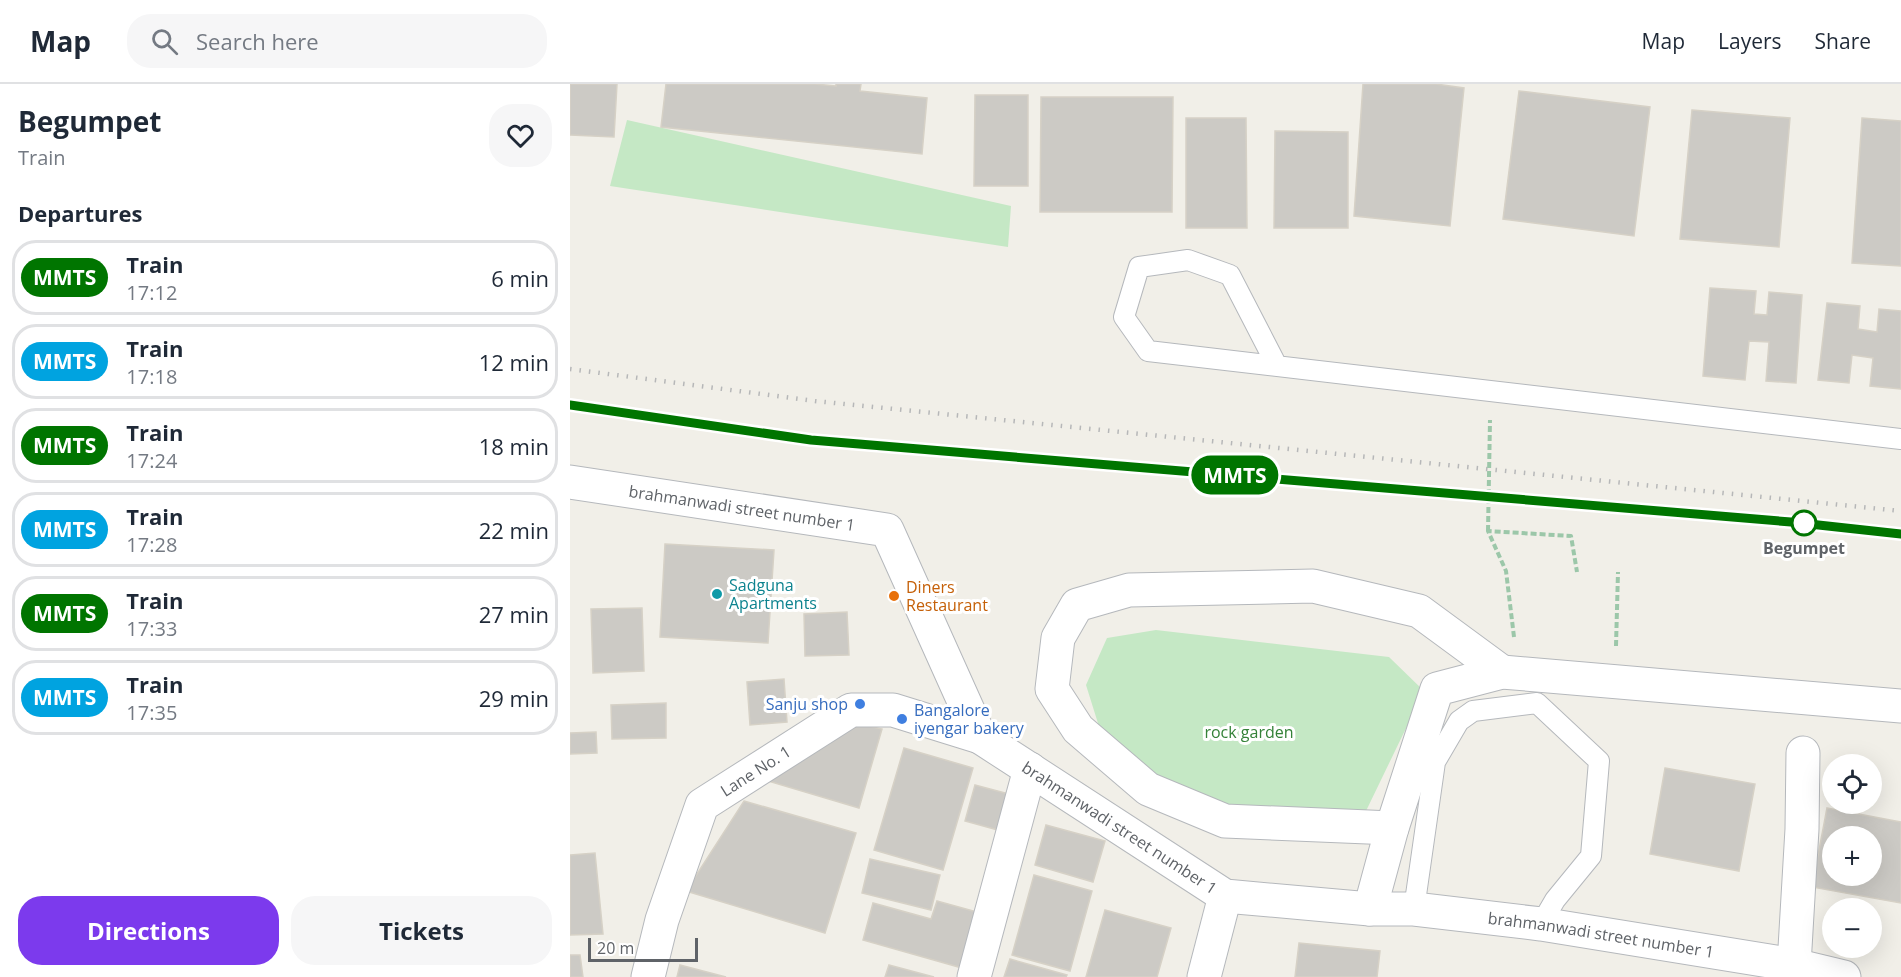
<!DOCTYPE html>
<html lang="en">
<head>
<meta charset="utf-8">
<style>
	body { margin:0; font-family:"Open Sans",sans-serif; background:#f6f6f7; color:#1f2937; height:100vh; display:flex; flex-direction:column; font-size:22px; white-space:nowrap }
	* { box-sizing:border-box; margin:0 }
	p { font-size:20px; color:#747a83 }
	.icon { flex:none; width:33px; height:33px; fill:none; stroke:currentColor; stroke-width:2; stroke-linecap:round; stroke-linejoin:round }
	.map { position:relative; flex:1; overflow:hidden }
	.panel { display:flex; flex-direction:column; background:#fff; width:570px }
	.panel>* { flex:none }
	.badge { padding:0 12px; border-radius:20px; font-size:21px; line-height:39px }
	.buttons { position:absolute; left:1252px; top:670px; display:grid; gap:12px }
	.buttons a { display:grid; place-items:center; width:60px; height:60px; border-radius:50%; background:#fff; box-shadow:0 6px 24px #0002; font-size:30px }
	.scale { position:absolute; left:18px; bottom:15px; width:110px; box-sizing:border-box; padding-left:6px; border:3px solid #5f6368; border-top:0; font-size:16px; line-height:21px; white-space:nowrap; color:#5f6368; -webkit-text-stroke:4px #fff; paint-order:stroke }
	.map>.badge { position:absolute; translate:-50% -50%; box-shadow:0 0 0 3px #fff }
	h2 { padding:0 18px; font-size:22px; line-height:54px }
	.round { display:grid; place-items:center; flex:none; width:63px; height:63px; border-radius:24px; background:#f6f6f7 }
	.overview { display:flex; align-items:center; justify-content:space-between; height:102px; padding:0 18px }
	h1 { font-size:28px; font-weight:700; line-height:45px }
	.button { display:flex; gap:12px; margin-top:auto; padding:12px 18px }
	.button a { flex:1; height:69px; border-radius:24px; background:#7c3aed; color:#fff; font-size:24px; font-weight:700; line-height:69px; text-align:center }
	.button a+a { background:#f6f6f7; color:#1f2937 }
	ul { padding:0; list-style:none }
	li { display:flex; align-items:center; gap:18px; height:75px; margin:0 12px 9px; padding:0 6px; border:3px solid #e0e1e3; border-radius:24px }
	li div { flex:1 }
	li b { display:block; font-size:22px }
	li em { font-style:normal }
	li .badge { min-width:66px; font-weight:700; text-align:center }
	header { display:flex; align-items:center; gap:36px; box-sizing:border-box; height:84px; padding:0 30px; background:#fff; border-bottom:2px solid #e0e1e3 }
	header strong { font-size:28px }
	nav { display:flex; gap:33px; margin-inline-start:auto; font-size:21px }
	.search { width:420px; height:54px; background:#f6f6f7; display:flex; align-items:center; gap:15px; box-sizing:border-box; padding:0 21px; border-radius:24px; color:#747a83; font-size:22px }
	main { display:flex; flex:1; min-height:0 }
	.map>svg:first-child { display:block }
	.green { fill:#c5e8c5 }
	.building { fill:#cccac5; stroke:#d6d1c6; stroke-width:1.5; fill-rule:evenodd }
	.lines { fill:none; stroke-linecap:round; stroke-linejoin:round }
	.service-casing { stroke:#b5b8bc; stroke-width:22 }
	.minor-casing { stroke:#b5b8bc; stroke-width:35 }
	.path { stroke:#9cc7a9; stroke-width:4; stroke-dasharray:6 3; stroke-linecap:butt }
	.service { stroke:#fff; stroke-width:20 }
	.minor { stroke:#fff; stroke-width:33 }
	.rail { stroke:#b6b7b8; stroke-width:4.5; stroke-dasharray:1.5 8; stroke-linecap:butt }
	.path-bridge { stroke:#9cc7a9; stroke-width:4; stroke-dasharray:6 3; stroke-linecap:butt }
	.line-casing { stroke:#fff; stroke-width:14 }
	.line { stroke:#007500; stroke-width:9 }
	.stop-dot { fill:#fff; stroke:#007500; stroke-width:3 }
	.culture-dot { fill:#0f9aa8; stroke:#fff; stroke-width:2 }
	.food-dot { fill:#e8710a; stroke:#fff; stroke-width:2 }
	.shop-dot { fill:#3f7fe0; stroke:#fff; stroke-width:2 }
	.labels { text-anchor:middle; stroke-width:6; stroke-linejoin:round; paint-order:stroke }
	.street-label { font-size:16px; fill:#5f6368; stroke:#fff }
	.stop-label { font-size:16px; font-weight:bold; fill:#5f6368; stroke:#fff }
	.culture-label { font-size:16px; fill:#0d838f; stroke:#fff; text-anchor:start }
	.food-label { font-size:16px; fill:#c56008; stroke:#fff; text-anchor:start }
	.shop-label { font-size:16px; fill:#366cbe; stroke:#fff; text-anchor:end }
	.park-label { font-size:16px; fill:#348238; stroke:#fff }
</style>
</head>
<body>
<header>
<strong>Map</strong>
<div class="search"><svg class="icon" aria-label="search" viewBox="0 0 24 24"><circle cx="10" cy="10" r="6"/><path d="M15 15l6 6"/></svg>Search here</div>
<nav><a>Map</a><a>Layers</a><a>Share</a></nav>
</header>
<main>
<section class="panel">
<div class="overview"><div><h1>Begumpet</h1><p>Train</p></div><a class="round"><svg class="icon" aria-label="heart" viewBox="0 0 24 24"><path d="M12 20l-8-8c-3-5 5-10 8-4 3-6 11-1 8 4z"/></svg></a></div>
<h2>Departures</h2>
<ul>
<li><span class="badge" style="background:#007500;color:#fff">MMTS</span><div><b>Train</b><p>17:12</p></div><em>6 min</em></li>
<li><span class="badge" style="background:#00a3e0;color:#fff">MMTS</span><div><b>Train</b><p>17:18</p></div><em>12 min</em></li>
<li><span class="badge" style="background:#007500;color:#fff">MMTS</span><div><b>Train</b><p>17:24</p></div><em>18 min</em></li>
<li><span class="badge" style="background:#00a3e0;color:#fff">MMTS</span><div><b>Train</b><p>17:28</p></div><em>22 min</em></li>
<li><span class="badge" style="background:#007500;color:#fff">MMTS</span><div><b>Train</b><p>17:33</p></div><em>27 min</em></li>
<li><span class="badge" style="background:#00a3e0;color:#fff">MMTS</span><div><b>Train</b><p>17:35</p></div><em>29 min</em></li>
</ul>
<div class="button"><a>Directions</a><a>Tickets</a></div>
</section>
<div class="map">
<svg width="1331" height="893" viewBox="0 0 1331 893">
	<rect width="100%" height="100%" fill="#f1efe8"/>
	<path class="green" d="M57,36L441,122L438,163L40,102Z
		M586,546L819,573L854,607L796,727L657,742L537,668L516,601L537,554Z"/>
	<path class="building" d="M0,0H47L44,53L0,51Z
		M96,0H245L266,2V0H291L290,7L357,14L352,70L91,43Z
		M793,0H866L894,4L880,142L784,132Z
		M949,7L1080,23L1064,152L933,135Z
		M405,11H458V102H404Z
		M471,13H603L602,128H470Z
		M1122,26L1220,34L1209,163L1110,155Z
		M616,34H676L677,144H616Z
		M1292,34L1331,37V182L1282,179Z
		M705,47L778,48V144H704Z
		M1140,204L1186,207L1184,230L1197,231L1199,208L1232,211L1226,299L1196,297L1199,258L1179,257L1175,296L1133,292Z
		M1257,219L1290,222L1288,245L1307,248L1309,225L1331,227V305L1300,302L1303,274L1282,271L1279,299L1248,296Z
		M95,460L204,466L198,559L90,553Z
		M72,524L74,587L23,589L21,525Z
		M277,528L279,571L235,572L234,530Z
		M214,595L217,638L180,641L177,598Z
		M96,619V654L42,655L41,621Z
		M272,636L312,645L289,724L198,697Z
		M26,648L27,669L0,670V649Z
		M334,664L403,684L373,786L304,766Z
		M1095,684L1185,700L1169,787L1080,770Z
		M405,701L439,710L428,746L395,737Z
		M174,717L286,749L255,849L116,807Z
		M1257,724L1331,738V819L1242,803ZM1263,753H1302V792H1263Z
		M476,741L535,757L523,798L465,781Z
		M25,769L33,850L0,851V771Z
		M300,775L370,791L361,826L292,809Z
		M464,791L522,807L500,887L442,871Z
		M367,817L407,828L392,884L293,856L303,819L361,835Z
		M535,826L601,844L587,893H516Z
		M729,859L810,867L807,893H725Z
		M0,871H10L13,893H0Z
		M440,875L497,891L496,893H434Z
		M110,881L156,893H107Z
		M319,881L364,893H315Z"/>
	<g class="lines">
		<defs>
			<path id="service" d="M707,282L660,191L618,176L569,183L554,233L578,267C829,296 1080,326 1331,355
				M844,825L865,678L889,637L903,627L967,619L1029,677L1021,772L985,816L971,840"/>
			<g id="minor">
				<path id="s1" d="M0,398L317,446L410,653L655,812L800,825H844L971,840L1224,881L1274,893"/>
				<path d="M822,744L655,737L578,705L508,645L482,605L488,554L507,521L559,506L743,502L849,527L932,588"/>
				<path d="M800,825L822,744L867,605L932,588L1331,622"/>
				<path d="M1224,881L1232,745L1233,669"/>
				<path id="s2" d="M78,893L92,836L132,721L281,626H323L410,653"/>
				<path d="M404,893L460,685"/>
				<path d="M634,893L655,812"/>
			</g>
		</defs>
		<use href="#service" class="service-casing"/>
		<use href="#minor" class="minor-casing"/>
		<path class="path" d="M944,553L936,487L918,447L1001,452L1007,488
			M1046,562L1048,488"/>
		<use href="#service" class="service"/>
		<use href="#minor" class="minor"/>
		<path class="rail" d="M0,285L245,317L1331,427
			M0,321L241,356L1245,440L1331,449"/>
		<path class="path-bridge" d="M918,447L920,336"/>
	</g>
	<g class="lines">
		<defs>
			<path id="line" d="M0,321L241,356L1221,438L1331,450"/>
		</defs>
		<use href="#line" class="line-casing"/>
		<use href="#line" class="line"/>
	</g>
	<circle class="stop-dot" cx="1234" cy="439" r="12"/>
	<circle class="culture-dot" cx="147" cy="510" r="6"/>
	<circle class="food-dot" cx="324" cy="512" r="6"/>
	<g class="shop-dot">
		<circle cx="290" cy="620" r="6"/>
		<circle cx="332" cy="635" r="6"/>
	</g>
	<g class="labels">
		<g class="street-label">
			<text dy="6" stroke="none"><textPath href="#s1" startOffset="174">brahmanwadi street number 1</textPath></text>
			<text dy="6" stroke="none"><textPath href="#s2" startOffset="244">Lane No. 1</textPath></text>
			<text dy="6" stroke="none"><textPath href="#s1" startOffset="714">brahmanwadi street number 1</textPath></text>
			<text dy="6" stroke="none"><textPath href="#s1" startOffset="1218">brahmanwadi street number 1</textPath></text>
		</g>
		<g class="stop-label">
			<text x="1234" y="470">Begumpet</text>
		</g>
		<g class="culture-label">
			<text x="159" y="507">Sadguna<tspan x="159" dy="18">Apartments</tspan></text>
		</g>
		<g class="food-label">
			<text x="336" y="509">Diners<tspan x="336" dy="18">Restaurant</tspan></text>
		</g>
		<g class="shop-label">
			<text x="278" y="626">Sanju shop</text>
			<text x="344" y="632" text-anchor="start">Bangalore<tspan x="344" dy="18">iyengar bakery</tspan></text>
		</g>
		<g class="park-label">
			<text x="679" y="654">rock garden</text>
		</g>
	</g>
</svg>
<div class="buttons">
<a><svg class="icon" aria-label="locate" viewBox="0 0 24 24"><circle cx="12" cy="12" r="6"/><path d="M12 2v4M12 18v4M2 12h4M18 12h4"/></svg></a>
<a>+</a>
<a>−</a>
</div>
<div class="scale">20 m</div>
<b class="badge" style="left:665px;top:391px;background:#007500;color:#fff">MMTS</b>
</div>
</main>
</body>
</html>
